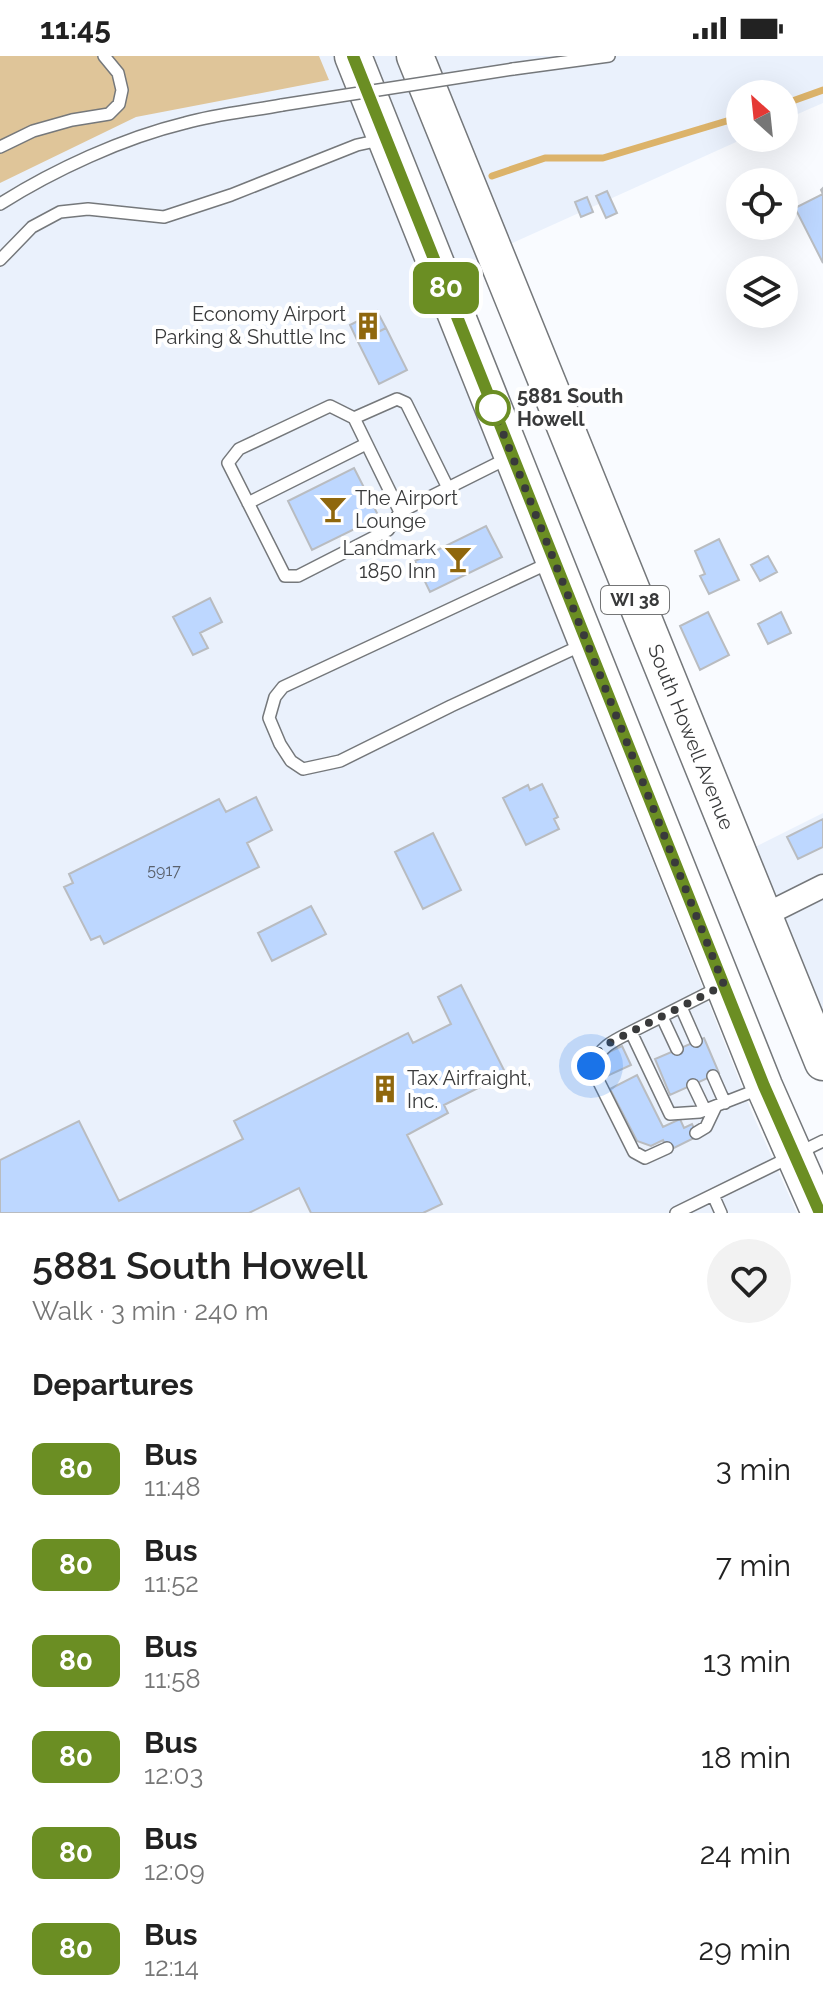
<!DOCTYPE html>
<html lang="en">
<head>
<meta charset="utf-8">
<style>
	body { margin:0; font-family:Raleway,sans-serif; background:#f2f2f2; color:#222; height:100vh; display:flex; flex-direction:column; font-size:30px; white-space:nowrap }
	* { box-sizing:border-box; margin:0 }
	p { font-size:26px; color:#767676 }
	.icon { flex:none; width:44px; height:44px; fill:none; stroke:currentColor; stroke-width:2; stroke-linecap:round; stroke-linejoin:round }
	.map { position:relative; height:1157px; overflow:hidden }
	.sheet { display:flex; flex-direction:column; background:#fff; flex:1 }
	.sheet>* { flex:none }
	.badge { padding:0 16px; border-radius:12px; font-size:28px; line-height:52px }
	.needle { width:52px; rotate:333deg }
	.fabs { position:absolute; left:726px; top:24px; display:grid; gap:16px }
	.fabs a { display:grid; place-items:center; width:72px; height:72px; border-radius:50%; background:#fff; box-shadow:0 8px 32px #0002; font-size:40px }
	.you { position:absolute; width:40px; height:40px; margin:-20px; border:6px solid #fff; border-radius:50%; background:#1a73e8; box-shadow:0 0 0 12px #1a73e833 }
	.map>.badge { position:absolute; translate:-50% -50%; box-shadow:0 0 0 4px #fff }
	h2 { padding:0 32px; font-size:30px; line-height:72px }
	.round { display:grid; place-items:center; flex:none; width:84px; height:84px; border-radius:42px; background:#f2f2f2 }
	.overview { display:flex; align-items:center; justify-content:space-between; height:136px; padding:0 32px }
	h1 { font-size:38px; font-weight:600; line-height:60px }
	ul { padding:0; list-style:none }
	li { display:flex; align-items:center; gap:24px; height:96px; padding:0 32px }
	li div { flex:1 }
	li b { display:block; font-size:30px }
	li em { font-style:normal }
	li .badge { min-width:88px; font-weight:700; text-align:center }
	.status { display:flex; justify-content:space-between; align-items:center; height:56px; padding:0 40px; background:#fff; direction:ltr }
	.status svg { height:22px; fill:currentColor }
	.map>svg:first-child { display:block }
	.built { fill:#eaf1fc }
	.green { fill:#dfc599 }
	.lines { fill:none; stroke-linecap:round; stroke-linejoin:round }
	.stream { stroke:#dcb36a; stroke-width:7 }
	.building { fill:#bdd7ff; stroke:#b9bcc0; stroke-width:2 }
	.lane-casing { stroke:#75787b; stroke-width:14 }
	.street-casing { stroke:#75787b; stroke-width:25 }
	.primary-casing { stroke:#75787b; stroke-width:39 }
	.lane { stroke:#fff; stroke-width:11 }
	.street { stroke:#fff; stroke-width:22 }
	.primary { stroke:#fff; stroke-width:36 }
	.lane-bridge-casing { stroke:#75787b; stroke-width:14; stroke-linecap:butt }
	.lane-bridge { stroke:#fff; stroke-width:11 }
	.line-casing { stroke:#fff; stroke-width:18 }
	.line { stroke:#6b8e23; stroke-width:12 }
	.walk { stroke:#393a3b; stroke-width:8; stroke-dasharray:0 14.4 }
	.stop-dot { fill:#fff; stroke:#6b8e23; stroke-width:4 }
	.labels { text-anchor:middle; stroke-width:8; stroke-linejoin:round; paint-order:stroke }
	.number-label { font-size:16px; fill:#5a616c }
	.shield { fill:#fff; stroke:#747576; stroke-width:2 }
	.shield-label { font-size:18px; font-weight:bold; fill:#393a3b }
	.poi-label { font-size:20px; fill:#393a3b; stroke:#fff; text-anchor:end }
	.stop-label { font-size:20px; font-weight:bold; fill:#393a3b; stroke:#fff; text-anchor:start }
	.street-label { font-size:20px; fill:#393a3b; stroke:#fff }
</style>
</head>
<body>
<div class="status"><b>11:45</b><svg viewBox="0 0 49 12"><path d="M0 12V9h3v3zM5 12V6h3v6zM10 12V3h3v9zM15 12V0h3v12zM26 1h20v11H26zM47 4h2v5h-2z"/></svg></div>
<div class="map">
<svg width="823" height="1157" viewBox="0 0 823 1157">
	<rect width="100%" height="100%" fill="#f9fbff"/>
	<path class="built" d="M0,0H823V47L784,64V38H740V82H745L424,227L753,1059L797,1157H0Z
		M823,757V966L751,793Z"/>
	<path class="green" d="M0,0H319L329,24L136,61L0,127Z"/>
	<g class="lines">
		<path class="stream" d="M784,48L823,34
			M492,120L545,102H603L740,61"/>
	</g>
	<path class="building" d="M823,132V207L795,152L823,138L821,134Z
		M607,135L617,157L606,162L596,140Z
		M587,141L593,156L581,161L575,146Z
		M377,255L386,272L358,286L350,269Z
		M386,272L407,314L379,328L358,286Z
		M354,412L379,461L312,494L288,445Z
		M486,470L502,501L430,536L415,505Z
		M719,483L739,524L709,538L700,520L705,518L695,495Z
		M768,500L777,516L760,525L751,509Z
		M210,542L222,566L200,577L208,592L193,599L173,561Z
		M708,556L729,599L700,614L680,570Z
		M781,556L791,577L768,588L758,568Z
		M542,728L558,761L554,763L559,773L526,789L503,742L528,729L530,734Z
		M256,741L272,774L247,787L259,811L104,888L100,880L91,884L64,831L73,827L69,818L219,743L226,756Z
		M823,763V791L798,803L787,781Z
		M433,777L461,834L423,853L395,796Z
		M311,850L326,878L272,905L258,877Z
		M461,929L506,1018L444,1049L448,1057L407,1079L442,1148L423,1157H311L299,1132L249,1157H0V1104L79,1065L119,1145L243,1083L234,1065L408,977L413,987L451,968L438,941Z
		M704,982L719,1017L670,1039L655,1003Z
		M622,990L631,1009L605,1021L600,1010L609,996Z
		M637,1019L663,1071L680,1063L684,1072L692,1068L698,1080L668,1095L663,1084L651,1090L637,1085L610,1033Z"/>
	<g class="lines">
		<defs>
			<path id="lane" d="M513,13L609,0
				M0,91L33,75L72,64L109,58L119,48L122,34L118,17L104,0
				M0,148C54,114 123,82 185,67C217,58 250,55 282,49
				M0,204L32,171L60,156L88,153L164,161L231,139L357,89L380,84
				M354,362L330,350L239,393L228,407L285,520H298L388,474L400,456
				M448,432L406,347L397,343L354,362L400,456L508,402
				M248,447L366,388
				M551,506L283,631L275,641L269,662L280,688L291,705L303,713L340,705L451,650L582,589
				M720,931L631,976L670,1058L700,1056L759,1033
				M681,951L696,985
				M662,961L677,993
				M631,976C611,986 602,990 591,1010L634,1096L645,1102L667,1092
				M713,1020L725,1047
				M693,1029L705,1054
				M696,1077L706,1071L716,1050
				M713,1139L721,1157
				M676,1157L823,1085"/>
			<path id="street" d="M763,860L823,830"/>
			<path id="primary" d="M353,0L764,1030L820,1157
				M415,0L823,1006"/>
		</defs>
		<use href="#lane" class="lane-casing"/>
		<use href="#street" class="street-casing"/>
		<use href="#primary" class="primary-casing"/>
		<use href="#lane" class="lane"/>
		<use href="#street" class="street"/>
		<use href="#primary" class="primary"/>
		<defs>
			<path id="lane-bridge" d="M282,49L513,13"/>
		</defs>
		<use href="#lane-bridge" class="lane-bridge-casing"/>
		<use href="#lane-bridge" class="lane-bridge"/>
	</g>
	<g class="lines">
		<defs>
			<path id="line" d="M353,0L764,1030L820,1157"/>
		</defs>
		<use href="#line" class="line-casing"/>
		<use href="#line" class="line"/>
		<path class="walk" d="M493,352L724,929L611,986L599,995L591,1010"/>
	</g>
	<defs>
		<symbol id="building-bare" viewBox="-9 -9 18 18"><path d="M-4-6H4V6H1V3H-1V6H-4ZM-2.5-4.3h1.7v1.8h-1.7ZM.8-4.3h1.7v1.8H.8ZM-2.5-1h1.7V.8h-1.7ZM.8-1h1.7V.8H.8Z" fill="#8f670d" stroke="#fff" stroke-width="2.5" paint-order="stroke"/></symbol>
		<symbol id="bar-bare" viewBox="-9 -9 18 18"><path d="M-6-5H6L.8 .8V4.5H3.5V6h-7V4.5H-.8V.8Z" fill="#8f670d" stroke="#fff" stroke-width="2.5" paint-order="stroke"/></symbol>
	</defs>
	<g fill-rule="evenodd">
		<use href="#building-bare" x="348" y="250" width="40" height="40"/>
		<use href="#bar-bare" x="313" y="433" width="40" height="40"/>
		<use href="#bar-bare" x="438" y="483" width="40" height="40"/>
		<use href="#building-bare" x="365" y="1013" width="40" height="40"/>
	</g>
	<circle class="stop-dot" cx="493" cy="352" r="16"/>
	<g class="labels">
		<g class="number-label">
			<text x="164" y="820">5917</text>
		</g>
		<rect class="shield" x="601" y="530" width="68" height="28" rx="6"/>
		<g class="shield-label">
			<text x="635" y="550">WI 38</text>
		</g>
		<g class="poi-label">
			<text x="346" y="265">Economy Airport<tspan x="346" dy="23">Parking &amp; Shuttle Inc</tspan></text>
			<text x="355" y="449" text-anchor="start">The Airport<tspan x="355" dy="23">Lounge</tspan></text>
			<text x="436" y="499">Landmark<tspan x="436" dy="23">1850 Inn</tspan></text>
			<text x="407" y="1029" text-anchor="start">Tax Airfraight,<tspan x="407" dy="23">Inc.</tspan></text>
		</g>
		<g class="stop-label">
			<text x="517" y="347">5881 South<tspan x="517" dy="23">Howell</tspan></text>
		</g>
		<g class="street-label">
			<text transform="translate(691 681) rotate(68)" y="7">South Howell Avenue</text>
		</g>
	</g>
</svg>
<div class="fabs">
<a><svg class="needle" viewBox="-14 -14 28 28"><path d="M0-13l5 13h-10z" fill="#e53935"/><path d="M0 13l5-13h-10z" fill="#767676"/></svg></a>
<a><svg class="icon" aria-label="locate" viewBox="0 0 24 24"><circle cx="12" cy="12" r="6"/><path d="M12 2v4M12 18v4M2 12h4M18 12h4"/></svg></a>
<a><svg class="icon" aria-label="layers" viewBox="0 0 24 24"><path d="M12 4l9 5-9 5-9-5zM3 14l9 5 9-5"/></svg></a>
</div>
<div class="you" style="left:591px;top:1010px"></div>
<b class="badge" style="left:446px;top:232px;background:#6b8e23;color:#fff">80</b>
</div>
<section class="sheet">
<div class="overview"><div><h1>5881 South Howell</h1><p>Walk · 3 min · 240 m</p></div><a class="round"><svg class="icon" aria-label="heart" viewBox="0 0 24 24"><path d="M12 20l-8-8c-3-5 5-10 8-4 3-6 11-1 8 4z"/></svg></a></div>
<h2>Departures</h2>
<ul>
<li><span class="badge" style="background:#6b8e23;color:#fff">80</span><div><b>Bus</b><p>11:48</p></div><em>3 min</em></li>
<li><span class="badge" style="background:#6b8e23;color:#fff">80</span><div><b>Bus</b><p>11:52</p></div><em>7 min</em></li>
<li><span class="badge" style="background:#6b8e23;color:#fff">80</span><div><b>Bus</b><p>11:58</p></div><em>13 min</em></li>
<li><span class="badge" style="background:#6b8e23;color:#fff">80</span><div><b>Bus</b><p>12:03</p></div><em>18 min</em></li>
<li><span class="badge" style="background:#6b8e23;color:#fff">80</span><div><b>Bus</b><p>12:09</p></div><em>24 min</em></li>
<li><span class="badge" style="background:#6b8e23;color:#fff">80</span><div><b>Bus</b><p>12:14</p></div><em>29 min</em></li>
</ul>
</section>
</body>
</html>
